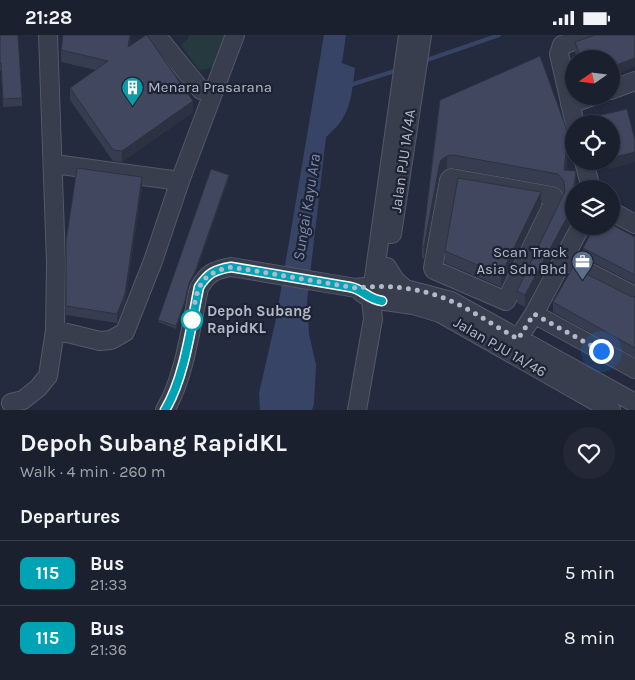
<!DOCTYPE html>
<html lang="en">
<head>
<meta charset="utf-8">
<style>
	body { margin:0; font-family:Karla,sans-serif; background:#242836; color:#f1f3f6; height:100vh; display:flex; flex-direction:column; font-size:19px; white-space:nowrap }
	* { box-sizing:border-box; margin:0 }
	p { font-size:16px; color:#a0a3aa }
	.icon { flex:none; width:28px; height:28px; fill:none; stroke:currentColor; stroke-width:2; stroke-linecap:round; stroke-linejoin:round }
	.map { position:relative; height:375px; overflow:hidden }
	.details { display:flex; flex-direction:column; background:#1b202e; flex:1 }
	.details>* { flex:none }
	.badge { padding:0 10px; border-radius:8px; font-size:18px; line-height:32px }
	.needle { width:32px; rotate:256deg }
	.tools { position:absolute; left:565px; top:15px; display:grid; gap:10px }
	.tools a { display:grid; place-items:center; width:55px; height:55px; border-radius:50%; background:#1b202e; box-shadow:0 1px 4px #0004,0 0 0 1px #393e4a; font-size:25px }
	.you { position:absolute; width:25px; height:25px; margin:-12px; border:4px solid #fff; border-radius:50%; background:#1a73e8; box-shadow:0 0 0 8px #1a73e833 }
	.map>.badge { position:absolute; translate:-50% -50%; box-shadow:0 0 0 2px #fff }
	h2 { padding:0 20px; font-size:19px; line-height:45px }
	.round { display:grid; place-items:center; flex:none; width:52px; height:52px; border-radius:26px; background:#242836 }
	.overview { display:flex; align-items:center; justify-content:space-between; height:85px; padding:0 20px }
	h1 { font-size:24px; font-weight:700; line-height:38px }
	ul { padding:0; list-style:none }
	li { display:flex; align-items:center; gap:15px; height:65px; padding:0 20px; border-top:1px solid #393e4a }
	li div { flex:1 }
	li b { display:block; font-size:19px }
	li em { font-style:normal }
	li .badge { min-width:55px; font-weight:700; text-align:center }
	.status { display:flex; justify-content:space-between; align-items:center; height:35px; padding:0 25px; background:#1b202e; direction:ltr }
	.status svg { height:14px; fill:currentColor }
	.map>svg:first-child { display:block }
	.green { fill:#26393f }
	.water { fill:#384466 }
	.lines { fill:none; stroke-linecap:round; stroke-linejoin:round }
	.stream { stroke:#384466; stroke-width:4 }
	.minor-casing { stroke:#535969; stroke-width:20 }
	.minor { stroke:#383e4e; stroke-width:18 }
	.wall { fill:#373d51 }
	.shaded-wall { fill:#2d3242 }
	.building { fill:#40475e; stroke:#2d3242 }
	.line-casing { stroke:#fff; stroke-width:11 }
	.line { stroke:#00a3b4; stroke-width:8 }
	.walk { stroke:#b4b9c9; stroke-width:5; stroke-dasharray:0 9 }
	.stop-dot { fill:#fff; stroke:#00a3b4; stroke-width:2.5 }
	.labels { text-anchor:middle; stroke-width:4.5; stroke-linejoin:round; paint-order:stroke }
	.poi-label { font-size:15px; fill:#b4b9c9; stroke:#1d2333; text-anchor:start }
	.street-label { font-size:15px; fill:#b4b9c9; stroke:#1d2333 }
	.stop-label { font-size:15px; font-weight:bold; fill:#b4b9c9; stroke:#1d2333; text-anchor:start }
	.water-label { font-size:16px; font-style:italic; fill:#7c8ab2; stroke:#1d2333 }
</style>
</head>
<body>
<div class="status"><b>21:28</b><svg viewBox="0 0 49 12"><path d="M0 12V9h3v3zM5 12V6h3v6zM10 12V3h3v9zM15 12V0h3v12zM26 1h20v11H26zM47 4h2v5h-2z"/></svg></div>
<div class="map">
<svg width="635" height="375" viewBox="0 0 635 375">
	<rect width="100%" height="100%" fill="#242b3e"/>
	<path class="green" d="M189,0H227C221,18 222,35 199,35L181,10L188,4Z"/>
	<path class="water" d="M324,0H346L342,28L355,33C351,64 351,81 326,102L307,266L309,299L316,330L314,369L312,375H260L259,358L276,284Z"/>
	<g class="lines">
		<path class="stream" d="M424,26L499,0
			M350,50L398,35"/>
		<defs>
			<path id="minor" d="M156,0L201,55L214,56
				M611,55L635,46
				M570,69L593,61
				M575,89L559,19L562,10L591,0
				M584,126L591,154
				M54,129L180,146
				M451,143L553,161L555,164L506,266L434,235L433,233L449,145Z
				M611,176L635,189
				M392,199L422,0
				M563,224L635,261
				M387,232L395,245L405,254
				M362,258L371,264L413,270L440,278L611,375
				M534,279L635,334
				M55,295L100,306L111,305L125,297L153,226L180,146L235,0
				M518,304L534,279L581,191
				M11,368L23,365L38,353L48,341L55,295L56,228L48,0
				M165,375C185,342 191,290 199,253C208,238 214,235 231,232L356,253L373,251L409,255L451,266L635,368
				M357,375L373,284L371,264L408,0"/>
		</defs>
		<use href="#minor" class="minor-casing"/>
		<use href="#minor" class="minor"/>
	</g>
	<path class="wall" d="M0,0L22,63V71L3,72L1,36H0Z
		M131,0L130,11L193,77L122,127L113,126L70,65V53L96,35L61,27V15Z
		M575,7L611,24H578L575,17Z
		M440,65L568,111L566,135L576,149L575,154H574V164L571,188L525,272L517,268V256L564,158L558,152L453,133H447L441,137L439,143L424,224L422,223V211Z
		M627,74L635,105V127L608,134L606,126H611V89H597V81Z
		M229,143L195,240L189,251L185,268L176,294L158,287V285Z
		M142,152L125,268L117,288L66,280V206Z
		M541,170L501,252L445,228V216Z
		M635,202V249L583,222V213Z
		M630,261L635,262V323L553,277V267Z"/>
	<path class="shaded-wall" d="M130,0H131L128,24V12Z
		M635,23V32L611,41V32Z
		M193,66V77L122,127V116Z
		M568,98V111L564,148V135Z
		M635,117V127L608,134V126H611V123Z
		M447,121V133L441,137L439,143L424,224V212L439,131L441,125Z
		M576,136V149L575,154H574V164L571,188L525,272V260Z
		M229,140V143L195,240L189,251L185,268L176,294V291L189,248Z
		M142,142V152L125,268L117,288V279Z
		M541,157V170L501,252V240Z"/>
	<path class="building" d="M0,0H18L22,63L3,64L1,28H0Z
		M63,0H130L128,12L146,0H147L193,66L122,116L113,115L70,53L108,26L61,15Z
		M595,0H635V23L611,32V24H581L575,7Z
		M540,21L568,98L564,135L576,136L571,175L525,260L517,256L565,156L564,146L558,139L453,120L447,121L441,125L439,131L424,212L422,211L440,65Z
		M627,74L635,105V117L611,123V89H599L597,81Z
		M77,133L142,142L125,259L117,279L66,271V206Z
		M211,134L229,140L195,237L189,248L185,266L176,291L158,285Z
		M458,143L541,157L501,240L445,216Z
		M611,189L635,202V240L583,213L595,191H611Z
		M573,232L630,261L635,262V313L553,267Z"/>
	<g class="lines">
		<defs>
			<path id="line" d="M165,375C185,342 191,290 199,252C208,238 214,235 231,232L350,252C363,254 367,264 382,266"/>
		</defs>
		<use href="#line" class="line-casing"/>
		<use href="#line" class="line"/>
		<path class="walk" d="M192,285C197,255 197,239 231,232L356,253C386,249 422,253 451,266C474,276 496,292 518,304L534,279L601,316"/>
	</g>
	<defs>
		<symbol id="building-pin" viewBox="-11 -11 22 30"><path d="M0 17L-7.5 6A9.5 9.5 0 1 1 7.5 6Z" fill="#0f9aa8" stroke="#1d2333"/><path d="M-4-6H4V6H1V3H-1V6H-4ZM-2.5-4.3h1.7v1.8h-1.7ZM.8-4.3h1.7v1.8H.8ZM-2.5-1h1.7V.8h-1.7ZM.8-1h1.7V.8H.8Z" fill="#fff"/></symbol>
		<symbol id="office-pin" viewBox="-11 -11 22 30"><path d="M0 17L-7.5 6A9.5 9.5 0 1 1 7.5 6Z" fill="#5c6f8a" stroke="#1d2333"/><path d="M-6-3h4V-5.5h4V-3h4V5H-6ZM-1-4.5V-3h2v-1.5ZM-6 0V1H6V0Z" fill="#fff"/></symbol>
	</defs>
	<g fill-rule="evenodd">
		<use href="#building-pin" x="120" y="40" width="25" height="34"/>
		<use href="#office-pin" x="570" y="214" width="25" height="34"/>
	</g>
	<circle class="stop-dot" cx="192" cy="285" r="10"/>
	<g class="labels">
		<g class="poi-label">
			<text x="148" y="57">Menara Prasarana</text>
			<text x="567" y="222" text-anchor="end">Scan Track<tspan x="567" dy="17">Asia Sdn Bhd</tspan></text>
		</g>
		<g class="street-label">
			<text transform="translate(403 126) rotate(-82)" y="5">Jalan PJU 1A/4A</text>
			<text transform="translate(500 312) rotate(30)" y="5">Jalan PJU 1A/46</text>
		</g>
		<g class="stop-label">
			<text x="207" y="281">Depoh Subang<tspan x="207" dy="17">RapidKL</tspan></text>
		</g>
		<g class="water-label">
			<text transform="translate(306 172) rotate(-81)" y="6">Sungai Kayu Ara</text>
		</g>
	</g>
</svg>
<div class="tools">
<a><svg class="needle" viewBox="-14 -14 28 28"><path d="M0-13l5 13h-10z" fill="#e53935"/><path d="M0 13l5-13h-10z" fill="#a0a3aa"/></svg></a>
<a><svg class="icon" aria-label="locate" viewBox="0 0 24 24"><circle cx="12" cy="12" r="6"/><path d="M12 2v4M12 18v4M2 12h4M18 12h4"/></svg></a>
<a><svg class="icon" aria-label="layers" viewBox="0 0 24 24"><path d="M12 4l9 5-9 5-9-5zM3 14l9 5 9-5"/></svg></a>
</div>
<div class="you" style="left:601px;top:316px"></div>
</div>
<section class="details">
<div class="overview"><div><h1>Depoh Subang RapidKL</h1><p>Walk · 4 min · 260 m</p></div><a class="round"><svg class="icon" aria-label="heart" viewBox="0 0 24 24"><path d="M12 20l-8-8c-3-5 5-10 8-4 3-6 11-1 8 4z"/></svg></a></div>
<h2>Departures</h2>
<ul>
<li><span class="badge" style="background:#00a3b4;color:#fff">115</span><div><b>Bus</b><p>21:33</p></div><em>5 min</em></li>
<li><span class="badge" style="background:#00a3b4;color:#fff">115</span><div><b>Bus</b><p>21:36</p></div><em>8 min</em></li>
</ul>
</section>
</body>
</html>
